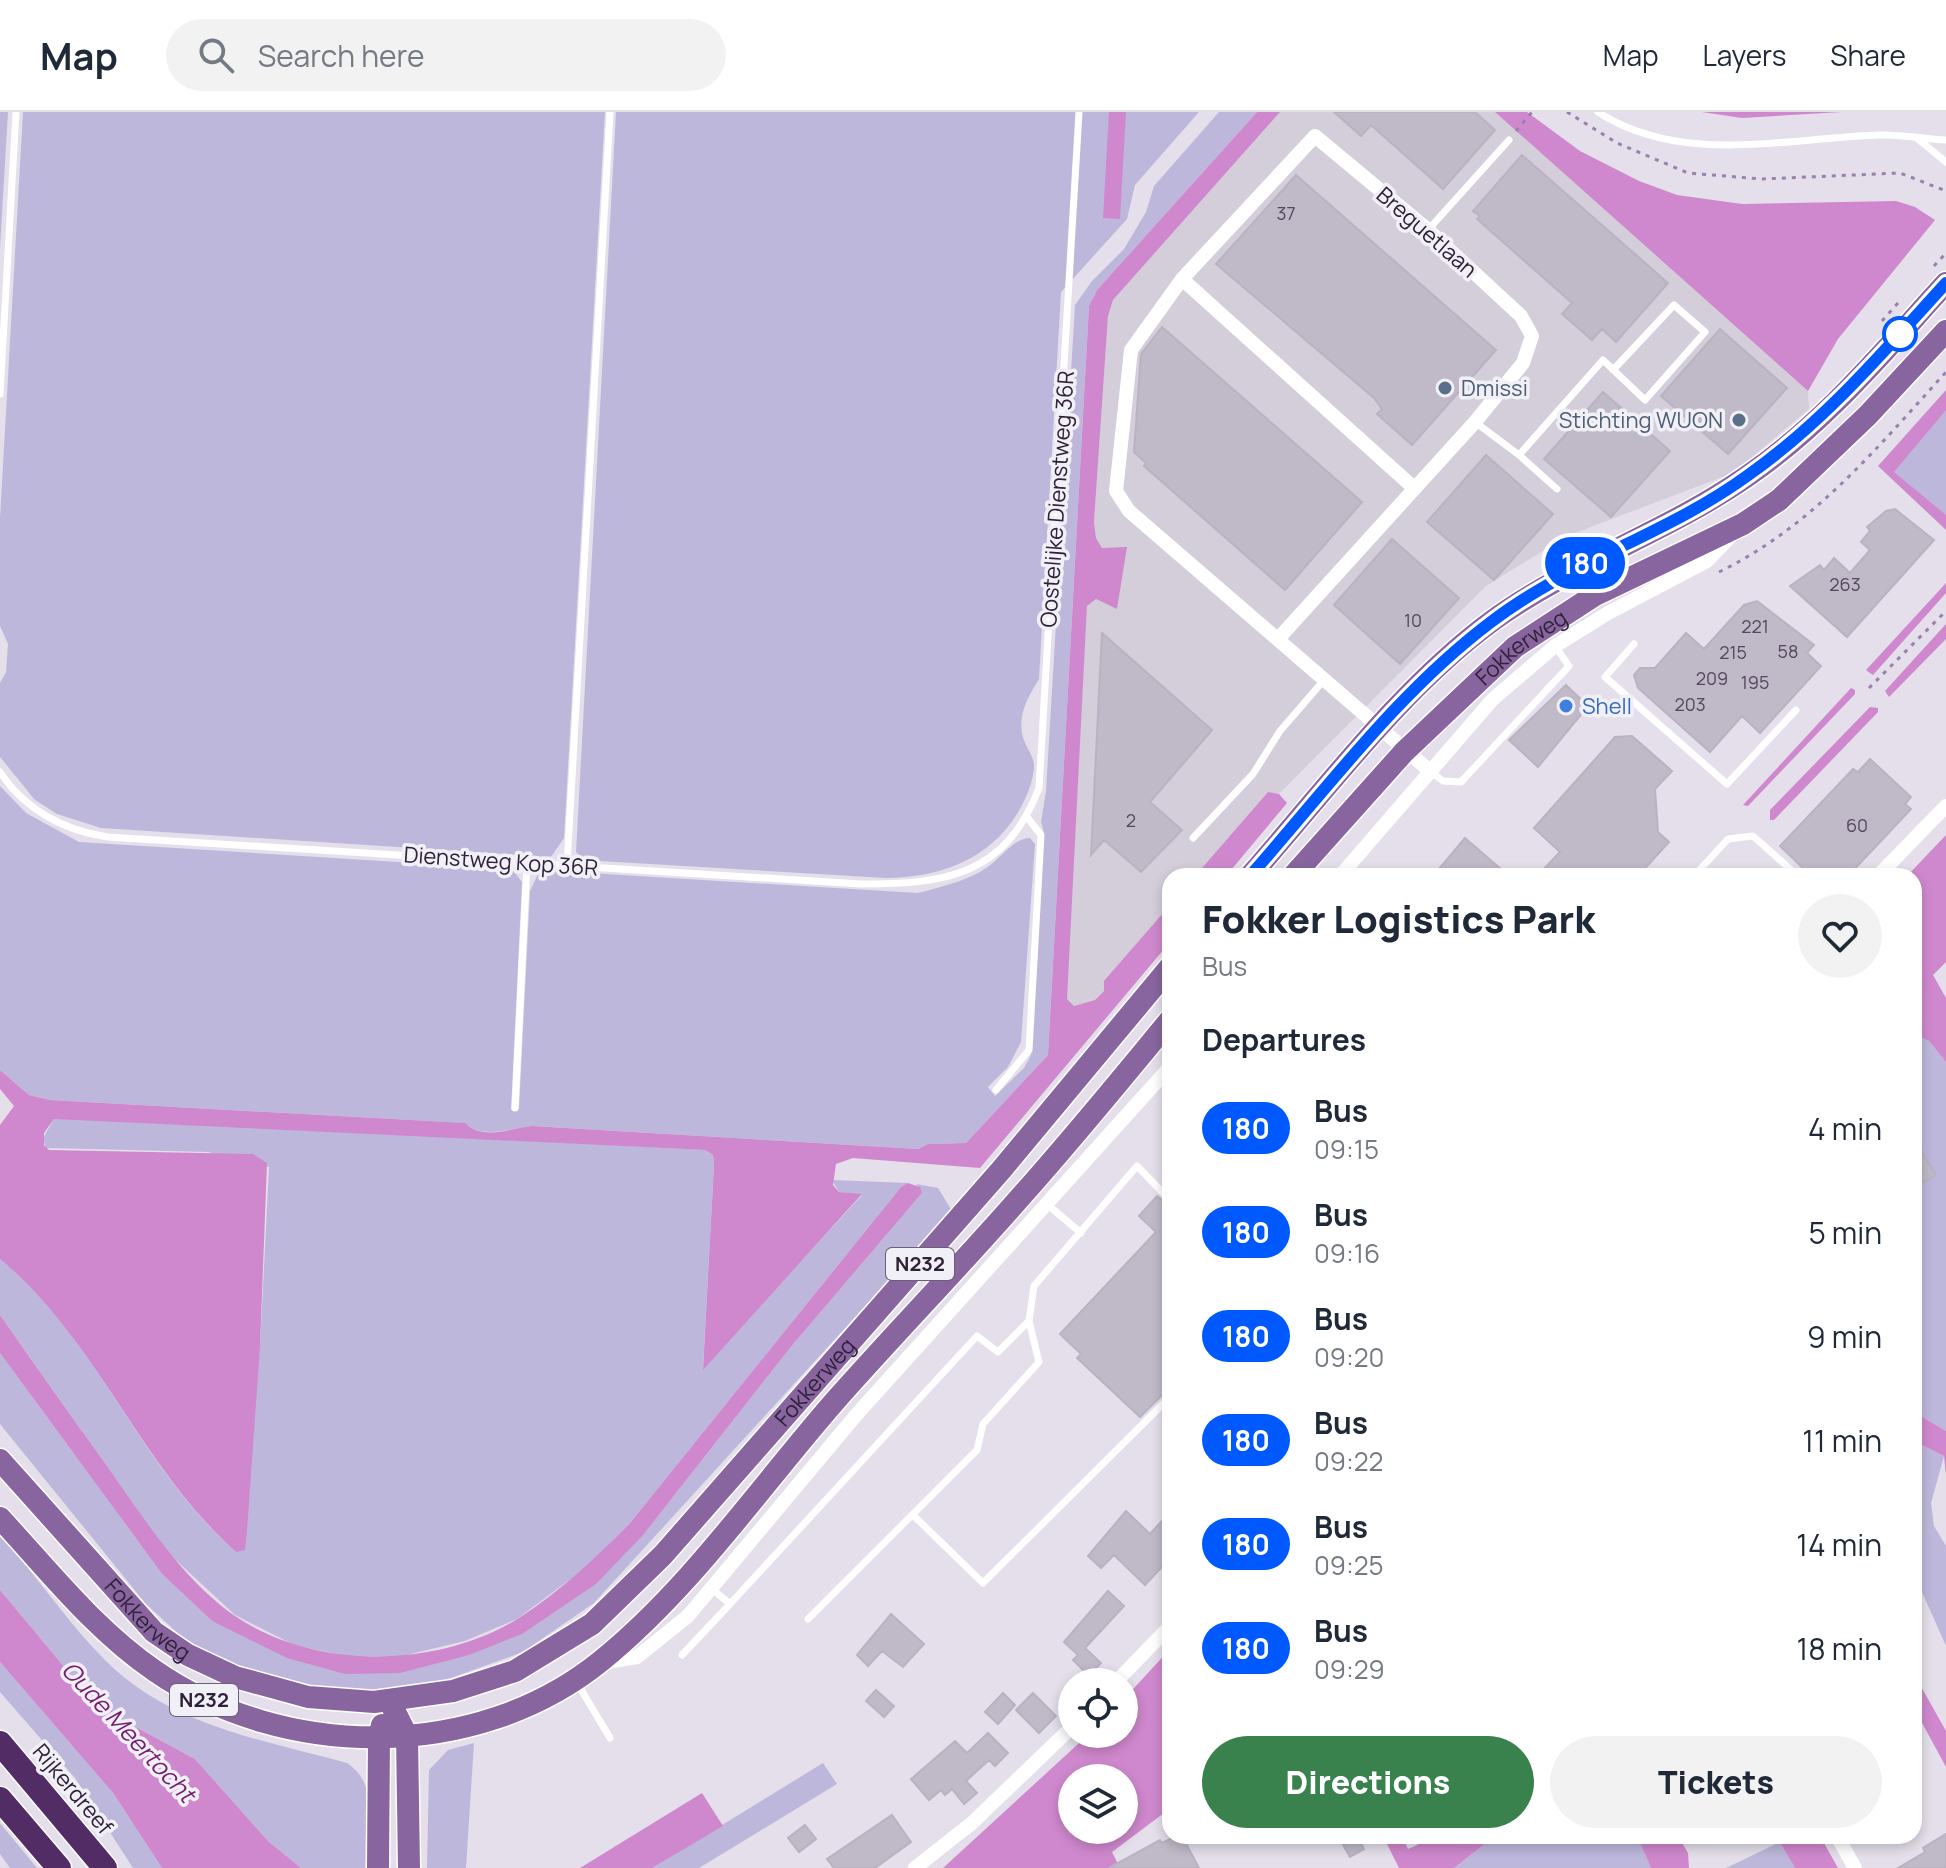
<!DOCTYPE html>
<html lang="en">
<head>
<meta charset="utf-8">
<style>
	body { margin:0; font-family:Manrope,sans-serif; background:#f2f2f3; color:#1f2937; height:100vh; display:flex; flex-direction:column; font-size:30px; white-space:nowrap }
	* { box-sizing:border-box; margin:0 }
	p { font-size:26px; color:#747a83 }
	.icon { flex:none; width:44px; height:44px; fill:none; stroke:currentColor; stroke-width:2; stroke-linecap:round; stroke-linejoin:round }
	.map { position:relative; flex:1; overflow:hidden }
	.details { position:absolute; left:1162px; top:756px; width:760px; height:976px; display:flex; flex-direction:column; background:#fff; border-radius:24px; box-shadow:0 4px 12px #0003 }
	.details>* { flex:none }
	.badge { padding:0 16px; border-radius:26px; font-size:28px; line-height:52px }
	.fabs { position:absolute; left:1058px; top:1556px; display:grid; gap:16px }
	.fabs a { display:grid; place-items:center; width:80px; height:80px; border-radius:50%; background:#fff; box-shadow:0 4px 12px #0003; font-size:40px }
	.map>.badge { position:absolute; translate:-50% -50%; box-shadow:0 0 0 4px #fff }
	h2 { padding:0 40px; font-size:30px; line-height:72px }
	.round { display:grid; place-items:center; flex:none; width:84px; height:84px; border-radius:42px; background:#f2f2f3 }
	.headline { display:flex; align-items:center; justify-content:space-between; height:136px; padding:0 40px }
	h1 { font-size:38px; font-weight:800; line-height:60px }
	.button { display:flex; gap:16px; margin-top:auto; padding:16px 40px }
	.button a { flex:1; height:92px; border-radius:48px; background:#39824e; color:#fff; font-size:32px; font-weight:800; line-height:92px; text-align:center }
	.button a+a { background:#f2f2f3; color:#1f2937 }
	ul { padding:0; list-style:none }
	li { display:flex; align-items:center; gap:24px; height:104px; padding:0 40px }
	li div { flex:1 }
	li b { display:block; font-size:30px }
	li em { font-style:normal }
	li .badge { min-width:88px; font-weight:700; text-align:center }
	header { display:flex; align-items:center; gap:48px; box-sizing:border-box; height:112px; padding:0 40px; background:#fff; border-bottom:2px solid #e0e1e3 }
	header strong { font-size:38px }
	nav { display:flex; gap:44px; margin-inline-start:auto; font-size:28px }
	.search { width:560px; height:72px; background:#f2f2f3; display:flex; align-items:center; gap:20px; box-sizing:border-box; padding:0 28px; border-radius:44px; color:#747a83; font-size:30px }
	.map>svg:first-child { display:block }
	.built { fill:#d3ceda }
	.green { fill:#bdb8db }
	.water { fill:#cf88cd; fill-rule:evenodd }
	.building { fill:#bfb9c8; stroke:#bab2c3; stroke-width:2 }
	.lines { fill:none; stroke-linecap:round; stroke-linejoin:round }
	.primary-casing { stroke:#fff; stroke-width:25 }
	.highway-casing { stroke:#fff; stroke-width:27 }
	.path { stroke:#9980ad; stroke-width:3; stroke-dasharray:4 6; stroke-linecap:butt }
	.lane { stroke:#fff; stroke-width:7 }
	.street { stroke:#fff; stroke-width:14 }
	.primary { stroke:#88659f; stroke-width:22 }
	.highway { stroke:#522d65; stroke-width:24 }
	.line-casing { stroke:#fff; stroke-width:18 }
	.line { stroke:#0059ff; stroke-width:12 }
	.stop-dot { fill:#fff; stroke:#0059ff; stroke-width:4 }
	.service-dot { fill:#5c6f8a; stroke:#f2f0f7; stroke-width:3 }
	.shop-dot { fill:#3f7fe0; stroke:#f2f0f7; stroke-width:3 }
	.labels { text-anchor:middle; stroke-width:7; stroke-linejoin:round; paint-order:stroke }
	.number-label { font-size:18px; fill:#54475e }
	.shield { fill:#f2f0f7; stroke:#6a5f73; stroke-width:2 }
	.shield-label { font-size:20px; font-weight:bold; fill:#30213a }
	.street-label { font-size:22px; fill:#30213a; stroke:#f2f0f7 }
	.service-label { font-size:22px; fill:#4e5e75; stroke:#f2f0f7; text-anchor:start }
	.shop-label { font-size:22px; fill:#366cbe; stroke:#f2f0f7; text-anchor:start }
	.water-label { font-size:24px; font-style:italic; fill:#741d71; stroke:#f2f0f7 }
</style>
</head>
<body>
<header>
<strong>Map</strong>
<div class="search"><svg class="icon" aria-label="search" viewBox="0 0 24 24"><circle cx="10" cy="10" r="6"/><path d="M15 15l6 6"/></svg>Search here</div>
<nav><a>Map</a><a>Layers</a><a>Share</a></nav>
</header>
<div class="map">
<svg width="1946" height="1756" viewBox="0 0 1946 1756">
	<rect width="100%" height="100%" fill="#e4dfea"/>
	<path class="built" d="M1280,0H1495L1808,279L1809,297L1733,361L1567,424L1486,474L1279,682L1268,680L1195,764H1170V793L1105,869L1104,879L1095,888L1074,894L1067,887V873L1087,493L1096,487L1116,496L1112,438L1102,436L1096,426L1094,410L1108,204L1113,188Z"/>
	<path class="green" d="M0,0H8L0,136Z
		M23,0H605L564,726L551,745L101,716L57,702L35,688L0,645V571L6,560L8,532L0,514V406Z
		M616,0H1199L1135,73L1127,107L1061,180L1039,567C1028,585 1017,603 1023,625C1025,634 1034,644 1034,654C1034,667 1027,684 1021,695C994,746 941,766 886,766L583,748L576,740Z
		M1219,0H1257L1097,178L1089,194L1048,943L966,1031L928,1032L918,1037L532,1014C510,1016 484,1028 464,1011L50,988L29,983L0,958V674L26,701L79,730L512,757L522,770L511,998L519,997L530,779L540,758L918,781C944,774 973,768 994,750C1004,741 1016,726 1030,726L1035,732L1021,930L1008,955L988,975L995,984L1024,956L1031,943L1044,721L1041,710L1046,679L1075,193L1092,169L1124,137L1146,100L1154,74Z
		M1946,290V409L1883,354Z
		M1914,922L1929,929L1946,950V1319L1914,1300Z
		M71,1005L705,1038L713,1043L714,1052L703,1256L862,1083L839,1080L832,1068L908,1071L901,1075L630,1411L588,1454L517,1507L465,1529L398,1545L347,1544L294,1533L235,1503L166,1439L0,1203V1147C99,1228 140,1357 236,1440L260,1235L269,1055L208,1040L46,1036L43,1026L54,1007Z
		M916,1072L938,1076L952,1099L594,1491L523,1540L440,1570L365,1579L326,1576L280,1568L221,1548L183,1526L146,1492L0,1312V1241L162,1462L212,1509L345,1562L469,1543L644,1422L790,1236L922,1081Z
		M1914,1329L1944,1344L1931,1391L1934,1414L1946,1434V1534L1914,1462Z
		M0,1424C38,1464 68,1512 107,1550C172,1614 263,1628 347,1651C381,1673 368,1720 366,1756H301L268,1729L195,1647L132,1613L81,1575L0,1478Z
		M0,1550L113,1681L162,1756H133L75,1666L0,1580Z
		M474,1631L466,1756H427L429,1658L448,1638Z
		M823,1651L837,1672L699,1756H652Z
		M0,1711L37,1756H10L0,1742Z
		M1495,1724H1637L1651,1756H1454Z
		M1780,1730L1795,1756H1726Z"/>
	<path class="water" d="M1109,0H1126L1120,107L1103,106Z
		M1257,0H1280L1113,188L1108,204L1094,410L1096,426L1102,436L1127,435L1117,497L1096,487L1087,494L1067,887L1074,894L1095,888L1104,879V869L1170,793V830L980,1056L853,1046L836,1052L833,1073L839,1080L862,1082L703,1258L714,1052L713,1043L705,1038L54,1007L44,1021V1033L49,1038L253,1042L267,1051L260,1235L247,1419L245,1438L236,1440C141,1356 98,1228 0,1147V1013L14,994L0,977V958L29,983L50,988L465,1011C483,1029 511,1016 532,1014L918,1037L928,1032L966,1031L1048,943L1089,194L1097,178Z
		M1495,0H1527L1580,39L1639,69L1677,83L1742,92L1896,89L1915,95L1935,108L1838,227L1808,279Z
		M1702,0H1842L1742,6Z
		M1946,278V298L1894,360L1946,403V418L1878,354Z
		M1946,471V481L1873,563L1866,558Z
		M1946,512V527L1889,585L1885,579Z
		M1851,576L1855,578V582L1748,694L1743,693Z
		M1870,595L1878,596V600L1774,708H1770V698Z
		M1268,680L1279,682L1287,691L1226,764H1195Z
		M1946,723V850L1933,863L1946,886V950L1929,929L1914,922V764H1907Z
		M908,1071L920,1075L922,1081L790,1236L644,1422L596,1472L522,1522L469,1543L400,1561L345,1562L287,1546L212,1509L162,1462L0,1241V1203C36,1254 72,1306 109,1357C145,1408 183,1468 235,1504C315,1558 438,1557 519,1506C560,1479 596,1446 630,1411L901,1075Z
		M1914,1300L1946,1319V1363L1944,1344L1914,1329Z
		M0,1478L81,1575L132,1613L195,1647L268,1729L301,1756H162L113,1681L0,1550Z
		M1170,1537V1704L1164,1701L1112,1740L1120,1756H943L1089,1622H1124V1587ZM1072,1666H1124V1718H1072Z
		M1914,1562L1946,1619V1655L1914,1596Z
		M702,1681L723,1714L652,1756H580Z
		M1383,1724H1402L1408,1737L1437,1724H1495L1454,1756H1399Z
		M1637,1724H1678L1688,1741L1689,1756H1651Z
		M1776,1724H1820L1838,1756H1795Z"/>
	<path class="building" d="M1334,0H1475L1495,18L1443,77L1371,13L1361,24Z
		M1522,43L1668,171L1616,230L1602,217L1592,228L1562,202L1572,191L1477,107L1480,104L1473,99Z
		M1296,63L1496,238L1412,333L1377,302L1382,297L1374,286L1216,152Z
		M1162,215L1362,390L1285,478L1144,354L1146,351L1134,340L1141,242Z
		M1720,217L1787,276L1728,342L1661,284Z
		M1603,280L1670,339L1611,405L1544,347Z
		M1486,343L1553,402L1494,468L1427,410Z
		M1895,397L1934,428L1847,525L1790,474L1820,453L1824,458L1834,446L1850,461L1870,438L1861,430L1870,419L1867,415L1886,399Z
		M1392,427L1459,486L1400,552L1334,493Z
		M1757,489L1814,533L1807,541L1821,554L1760,621L1742,604L1710,640L1638,576L1634,563L1640,556H1655L1686,521L1704,537L1744,493Z
		M1102,521L1212,618L1150,690L1182,718L1141,760L1104,728L1091,743Z
		M1566,573L1588,594L1538,655L1509,628Z
		M1632,624L1672,659L1655,677L1658,720L1669,730L1638,764H1537L1560,740L1534,716L1615,625Z
		M1870,647L1911,685L1905,692L1911,697L1848,764H1811L1780,734L1853,657L1858,660Z
		M1465,726L1509,764H1433Z
		M1914,1028L1936,1063L1922,1071L1914,1058Z
		M1157,1084L1170,1094V1275L1140,1305L1077,1246L1081,1242L1060,1222L1156,1120L1139,1104Z
		M1126,1399L1150,1422L1170,1400V1446L1145,1473L1114,1443L1101,1456L1088,1444Z
		M1108,1479L1124,1494L1085,1536L1101,1551L1089,1564L1073,1548L1078,1543L1064,1530Z
		M891,1502L924,1532L903,1555L882,1539L868,1554L857,1543Z
		M876,1578L894,1594L884,1605L866,1589Z
		M1003,1581L1015,1593L998,1612L985,1600Z
		M1033,1581L1056,1604L1039,1621L1016,1598Z
		M988,1621L1008,1641L995,1654L989,1648L966,1669L977,1681L964,1692L952,1677L945,1683L941,1678L929,1688L911,1667L955,1629L967,1641Z
		M892,1703L911,1730L875,1756H834L827,1747Z
		M805,1713L816,1727L799,1740L788,1726Z
		M1946,1722V1756H1898L1925,1740L1923,1736Z
		M1176,1724H1182L1199,1756H1109L1160,1728L1162,1731Z
		M1338,1724H1357L1364,1737L1350,1745Z"/>
	<g class="lines">
		<defs>
			<g id="primary">
				<path d="M1250,764C1325,679 1401,576 1492,509C1572,451 1665,421 1746,365C1824,312 1883,240 1946,171"/>
				<path id="s1" d="M1293,764L1404,640L1515,535L1595,483L1743,412L1779,388L1868,303L1946,219"/>
				<path id="s2" d="M0,1348L154,1520L188,1543L235,1565L308,1585L374,1590L453,1579L515,1559L592,1512L663,1443L1002,1057L1170,855"/>
				<path d="M0,1406C49,1459 95,1518 155,1559C284,1648 476,1650 601,1549C691,1476 759,1376 835,1289C897,1219 963,1151 1024,1081C1074,1025 1122,966 1170,908"/>
				<path d="M390,1590L407,1624L409,1756"/>
				<path d="M378,1756L379,1626L382,1613"/>
			</g>
			<path id="highway" d="M0,1631L105,1756
				M0,1687L59,1756"/>
		</defs>
		<use href="#primary" class="primary-casing"/>
		<use href="#highway" class="highway-casing"/>
		<path class="path" d="M1567,0L1617,31L1688,61L1762,67L1900,61L1946,79
			M1516,19L1532,0
			M1934,154L1946,141
			M1882,209L1898,191
			M1719,460C1812,415 1878,335 1946,260
			M1869,576L1946,499"/>
		<path class="lane" d="M1598,0C1681,54 1786,26 1879,23C1901,22 1924,27 1946,28
			M1918,27L1946,50
			M1428,118L1509,28
			M0,282L16,0
			M1475,310L1519,343L1603,248L1645,288L1705,220L1674,193L1613,258
			M1519,343L1557,377
			M1634,532L1605,565L1727,672L1796,598
			M0,660C24,697 64,719 108,725L861,772C946,772 1005,764 1039,676L1079,0
			M1431,660L1443,669L1461,670L1569,554L1555,534
			M1193,726L1253,662L1280,619L1324,568
			M567,753L610,0
			M1694,764L1728,727L1753,724L1798,764
			M996,978L1029,938L1041,723L1027,705
			M515,996L527,751
			M1048,1093L1081,1121
			M913,1403L983,1471L1170,1285
			M730,1492L977,1224L998,1240L1029,1209
			M808,1507L977,1338L983,1312L1039,1250L1029,1209L1034,1174L1137,1054L1170,1088
			M682,1543L730,1492L711,1476
			M576,1569L610,1626"/>
		<path class="street" d="M1182,167L1414,376
			M1278,527L1475,310L1523,251L1532,224L1521,204L1428,118L1315,24L1182,167L1131,238L1116,379L1129,399L1431,660
			M1340,764L1493,587L1555,534L1608,501L1707,449L1733,422
			M1878,764L1946,694
			M601,1551L637,1545L688,1504L857,1302L1170,955
			M1116,1570L1170,1514
			M1837,1724L1855,1756
			M915,1756L972,1711L1072,1615"/>
		<use href="#primary" class="primary"/>
		<use href="#highway" class="highway"/>
	</g>
	<g class="lines">
		<defs>
			<path id="line" d="M1250,764C1326,678 1398,580 1491,510C1571,449 1667,422 1747,364C1824,310 1883,240 1946,171"/>
		</defs>
		<use href="#line" class="line-casing"/>
		<use href="#line" class="line"/>
	</g>
	<circle class="stop-dot" cx="1900" cy="222" r="16"/>
	<g class="service-dot">
		<circle cx="1445" cy="276" r="8"/>
		<circle cx="1739" cy="308" r="8"/>
	</g>
	<circle class="shop-dot" cx="1566" cy="594" r="8"/>
	<g class="labels">
		<g class="number-label">
			<text x="1286" y="108">37</text>
			<text x="1845" y="479">263</text>
			<text x="1413" y="515">10</text>
			<text x="1755" y="521">221</text>
			<text x="1788" y="546">58</text>
			<text x="1733" y="547">215</text>
			<text x="1712" y="573">209</text>
			<text x="1755" y="577">195</text>
			<text x="1690" y="599">203</text>
			<text x="1131" y="715">2</text>
			<text x="1857" y="720">60</text>
		</g>
		<g class="shield">
			<rect x="886" y="1136" width="68" height="32" rx="6"/>
			<rect x="170" y="1572" width="68" height="32" rx="6"/>
		</g>
		<g class="shield-label">
			<text x="920" y="1159">N232</text>
			<text x="204" y="1595">N232</text>
		</g>
		<g class="street-label">
			<text transform="translate(1427 120) rotate(41)" y="8">Breguetlaan</text>
			<text transform="translate(1057 387) rotate(-86)" y="8">Oostelijke Dienstweg 36R</text>
			<text dy="8" stroke="none"><textPath href="#s1" startOffset="324">Fokkerweg</textPath></text>
			<text transform="translate(501 749) rotate(4)" y="8">Dienstweg Kop 36R</text>
			<text dy="8" stroke="none"><textPath href="#s2" startOffset="1030">Fokkerweg</textPath></text>
			<text dy="8" stroke="none"><textPath href="#s2" startOffset="218">Fokkerweg</textPath></text>
			<text transform="translate(73 1677) rotate(50)" y="8">Rijkerdreef</text>
		</g>
		<g class="service-label">
			<text x="1461" y="284">Dmissi</text>
			<text x="1723" y="316" text-anchor="end">Stichting WUON</text>
		</g>
		<g class="shop-label">
			<text x="1582" y="602">Shell</text>
		</g>
		<g class="water-label">
			<text transform="translate(128 1620) rotate(47)" y="8">Oude Meertocht</text>
		</g>
	</g>
</svg>
<div class="fabs">
<a><svg class="icon" aria-label="locate" viewBox="0 0 24 24"><circle cx="12" cy="12" r="6"/><path d="M12 2v4M12 18v4M2 12h4M18 12h4"/></svg></a>
<a><svg class="icon" aria-label="layers" viewBox="0 0 24 24"><path d="M12 4l9 5-9 5-9-5zM3 14l9 5 9-5"/></svg></a>
</div>
<b class="badge" style="left:1585px;top:451px;background:#0059ff;color:#fff">180</b>
<section class="details">
<div class="headline"><div><h1>Fokker Logistics Park</h1><p>Bus</p></div><a class="round"><svg class="icon" aria-label="heart" viewBox="0 0 24 24"><path d="M12 20l-8-8c-3-5 5-10 8-4 3-6 11-1 8 4z"/></svg></a></div>
<h2>Departures</h2>
<ul>
<li><span class="badge" style="background:#0059ff;color:#fff">180</span><div><b>Bus</b><p>09:15</p></div><em>4 min</em></li>
<li><span class="badge" style="background:#0059ff;color:#fff">180</span><div><b>Bus</b><p>09:16</p></div><em>5 min</em></li>
<li><span class="badge" style="background:#0059ff;color:#fff">180</span><div><b>Bus</b><p>09:20</p></div><em>9 min</em></li>
<li><span class="badge" style="background:#0059ff;color:#fff">180</span><div><b>Bus</b><p>09:22</p></div><em>11 min</em></li>
<li><span class="badge" style="background:#0059ff;color:#fff">180</span><div><b>Bus</b><p>09:25</p></div><em>14 min</em></li>
<li><span class="badge" style="background:#0059ff;color:#fff">180</span><div><b>Bus</b><p>09:29</p></div><em>18 min</em></li>
</ul>
<div class="button"><a>Directions</a><a>Tickets</a></div>
</section>
</div>
</body>
</html>
